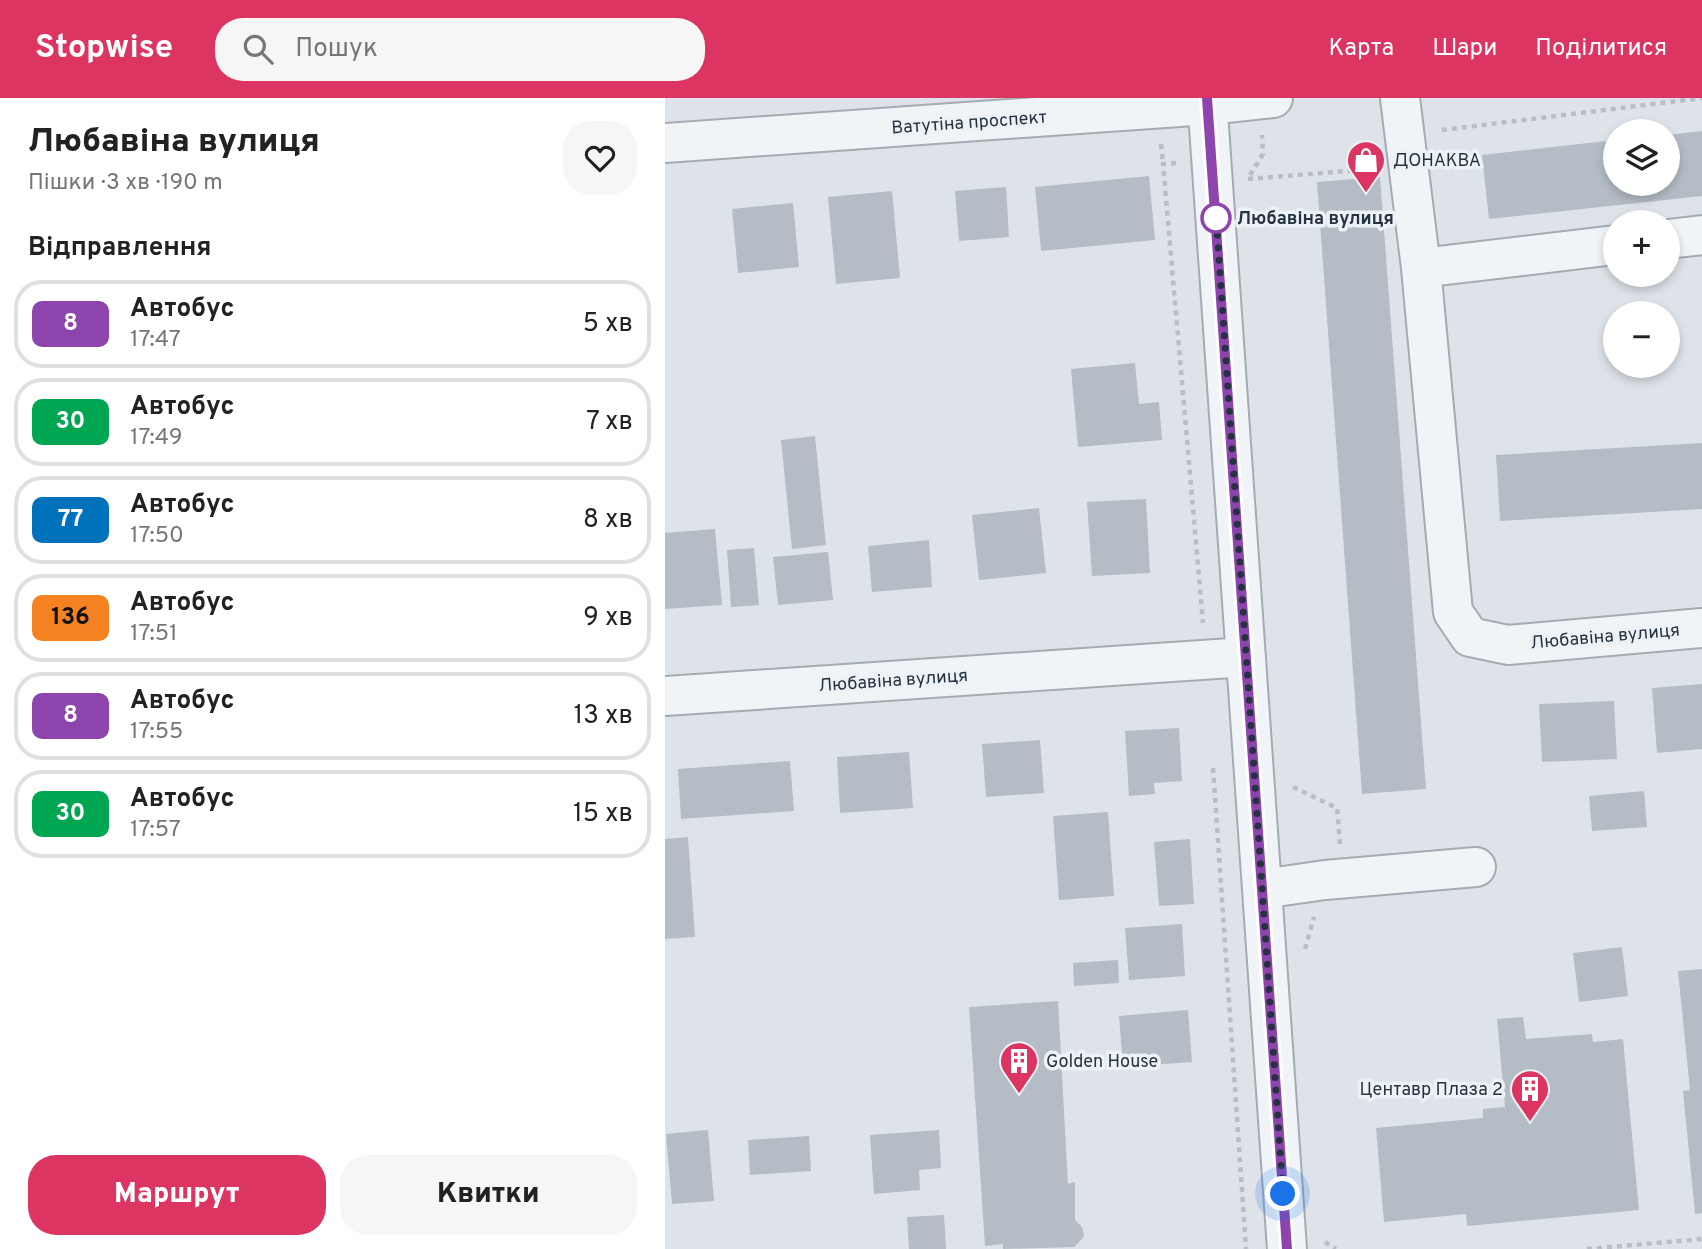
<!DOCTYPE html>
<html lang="uk">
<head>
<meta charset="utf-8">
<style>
	body { margin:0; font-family:Overpass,sans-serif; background:#f6f6f6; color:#222; height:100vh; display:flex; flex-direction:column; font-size:26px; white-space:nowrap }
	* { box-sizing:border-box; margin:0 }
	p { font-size:23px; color:#767676 }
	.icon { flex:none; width:38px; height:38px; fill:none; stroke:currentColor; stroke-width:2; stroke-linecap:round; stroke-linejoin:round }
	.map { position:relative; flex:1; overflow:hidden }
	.panel { display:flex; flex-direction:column; background:#fff; width:665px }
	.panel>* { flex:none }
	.badge { padding:0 14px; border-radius:10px; font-size:24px; line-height:46px }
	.controls { position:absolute; left:938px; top:21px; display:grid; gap:14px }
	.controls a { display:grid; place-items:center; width:77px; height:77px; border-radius:50%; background:#fff; box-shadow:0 4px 10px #0003; font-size:35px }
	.you { position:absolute; width:35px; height:35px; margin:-18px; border:5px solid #fff; border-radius:50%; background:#1a73e8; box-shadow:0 0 0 10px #1a73e833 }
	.map>.badge { position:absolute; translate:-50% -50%; box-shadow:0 0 0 4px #fff }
	h2 { padding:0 28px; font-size:26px; line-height:63px }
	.round { display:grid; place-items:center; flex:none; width:74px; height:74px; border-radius:28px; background:#f6f6f6 }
	.summary { display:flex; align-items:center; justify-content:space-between; height:119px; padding:0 28px }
	h1 { font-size:33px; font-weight:800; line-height:52px }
	.primary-button { display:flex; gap:14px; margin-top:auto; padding:14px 28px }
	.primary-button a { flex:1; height:80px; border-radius:28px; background:#dc3561; color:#fff; font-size:28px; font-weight:800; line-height:80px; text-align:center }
	.primary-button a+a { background:#f6f6f6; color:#222 }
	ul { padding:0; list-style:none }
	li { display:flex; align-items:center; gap:21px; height:88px; margin:0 14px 10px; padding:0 14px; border:4px solid #e0e0e0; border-radius:28px }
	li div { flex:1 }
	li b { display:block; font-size:26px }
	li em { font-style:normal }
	li .badge { min-width:77px; font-weight:700; text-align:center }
	header { display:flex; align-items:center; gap:42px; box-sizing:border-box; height:98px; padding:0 35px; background:#dc3561; color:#fff }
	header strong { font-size:33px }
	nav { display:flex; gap:38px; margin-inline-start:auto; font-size:24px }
	.search { width:490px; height:63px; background:#f6f6f6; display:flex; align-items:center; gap:18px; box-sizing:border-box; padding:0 24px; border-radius:28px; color:#767676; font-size:26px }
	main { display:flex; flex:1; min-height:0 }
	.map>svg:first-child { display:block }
	.building { fill:#b4bdc6 }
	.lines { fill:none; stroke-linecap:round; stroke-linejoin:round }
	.minor-casing { stroke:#a3abb3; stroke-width:42 }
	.path { stroke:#b8bec4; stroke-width:4.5; stroke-dasharray:5 5; stroke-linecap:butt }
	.minor { stroke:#f1f4f7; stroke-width:38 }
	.line-casing { stroke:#fff; stroke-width:16 }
	.line { stroke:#8e44ad; stroke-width:10 }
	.walk { stroke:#253341; stroke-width:7; stroke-dasharray:0 12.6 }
	.stop-dot { fill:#fff; stroke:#8e44ad; stroke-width:3.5 }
	.labels { text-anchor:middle; stroke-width:7; stroke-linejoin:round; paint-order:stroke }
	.street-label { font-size:18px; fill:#253341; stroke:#edf2f6 }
	.poi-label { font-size:18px; fill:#253341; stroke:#edf2f6; text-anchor:start }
	.stop-label { font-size:18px; font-weight:bold; fill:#253341; stroke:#edf2f6; text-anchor:start }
</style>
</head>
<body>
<header>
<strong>Stopwise</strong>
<div class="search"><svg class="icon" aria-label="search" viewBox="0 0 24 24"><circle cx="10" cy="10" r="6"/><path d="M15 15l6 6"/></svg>Пошук</div>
<nav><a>Карта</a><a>Шари</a><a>Поділитися</a></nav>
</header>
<main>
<section class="panel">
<div class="summary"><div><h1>Любавіна вулиця</h1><p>Пішки · 3 хв · 190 m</p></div><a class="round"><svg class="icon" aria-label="heart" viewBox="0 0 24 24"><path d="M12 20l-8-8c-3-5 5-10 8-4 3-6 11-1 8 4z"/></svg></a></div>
<h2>Відправлення</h2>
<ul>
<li><span class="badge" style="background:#8e44ad;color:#fff">8</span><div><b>Автобус</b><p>17:47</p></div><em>5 хв</em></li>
<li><span class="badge" style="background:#00a651;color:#fff">30</span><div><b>Автобус</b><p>17:49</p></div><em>7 хв</em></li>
<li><span class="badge" style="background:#0072bc;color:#fff">77</span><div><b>Автобус</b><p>17:50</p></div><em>8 хв</em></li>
<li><span class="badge" style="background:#f58220;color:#111">136</span><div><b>Автобус</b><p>17:51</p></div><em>9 хв</em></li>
<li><span class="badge" style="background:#8e44ad;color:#fff">8</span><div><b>Автобус</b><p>17:55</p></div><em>13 хв</em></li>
<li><span class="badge" style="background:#00a651;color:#fff">30</span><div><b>Автобус</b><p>17:57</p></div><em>15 хв</em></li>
</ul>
<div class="primary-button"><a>Маршрут</a><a>Квитки</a></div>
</section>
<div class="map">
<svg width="1037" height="1151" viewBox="0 0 1037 1151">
	<rect width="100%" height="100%" fill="#dee3e9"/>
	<path class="building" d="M1037,33V98L824,121L817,57L950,42V86H1003V37Z
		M484,78L490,142L376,153L370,89Z
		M715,79L761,691L697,696L652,84Z
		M341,89L344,139L294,143L290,93Z
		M227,93L235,180L171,186L163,99Z
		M128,105L134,169L73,175L67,111Z
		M470,265L474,306L494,304L497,342L413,349L406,271Z
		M150,338L161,447L127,451L116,342Z
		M1037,345V411L835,423L831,357Z
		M481,401L485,475L427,478L422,404Z
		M374,410L381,475L314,482L307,417Z
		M50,431L57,507L0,511V435Z
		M264,442L267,489L207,494L203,448Z
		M89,450L94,507L66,509L62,452Z
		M163,454L168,502L113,507L108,459Z
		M1037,586V651L992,655L987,590Z
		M949,603L952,661L877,664L874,606Z
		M514,630L517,683L489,685L490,696L464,698L460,633Z
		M375,642L379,695L321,699L317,646Z
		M244,654L248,710L175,715L172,659Z
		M125,663L129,713L16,721L13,671Z
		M979,693L982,729L927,733L924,698Z
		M443,714L449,798L394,802L388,718Z
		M23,739L30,839L0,841V741Z
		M525,741L529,806L494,808L489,744Z
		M517,826L520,878L464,882L460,830Z
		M957,849L963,898L914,904L908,855Z
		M453,862L454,885L409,888L408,865Z
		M1037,871V1115L1030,1116L1018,993L1025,992L1013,873Z
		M393,903L403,1086L410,1084V1122L417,1129L419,1138L415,1143L409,1149L338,1151V1146L320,1148L304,909Z
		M523,912L527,964L458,969L454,918Z
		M858,919L861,941L927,936L928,944L958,941L974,1112L802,1128L801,1116L719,1124L711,1030L818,1020V1011L840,1009L832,921Z
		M43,1032L49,1103L7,1106L1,1036Z
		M274,1032L276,1070L254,1072L255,1092L209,1096L205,1037Z
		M144,1038L146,1073L85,1077L83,1042Z
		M279,1117L281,1151H244L242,1119Z"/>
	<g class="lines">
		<defs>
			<path id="minor" d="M542,0L622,1151
				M735,0L756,170L788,514L805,539L843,547L1037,530
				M0,45L543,7L608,0
				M1003,141L1037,137
				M756,170L950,147
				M0,598L581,559
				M597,791L660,782L811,769"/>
		</defs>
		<use href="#minor" class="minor-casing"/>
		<path class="path" d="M777,32L1037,0
			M496,46L498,66
			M511,65L498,66L538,525
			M585,77L598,56L597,37
			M583,81L707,71
			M548,670L581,1151
			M628,689L672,710L675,746
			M640,851L649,819
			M660,1144L671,1151
			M922,1151L1037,1141"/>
		<use href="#minor" class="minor"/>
	</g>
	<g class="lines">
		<defs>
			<path id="line" d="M542,0L622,1151"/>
		</defs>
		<use href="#line" class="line-casing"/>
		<use href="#line" class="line"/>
		<path class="walk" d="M551,120V116L618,1096"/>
	</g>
	<defs>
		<symbol id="shop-pin" viewBox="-11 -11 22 30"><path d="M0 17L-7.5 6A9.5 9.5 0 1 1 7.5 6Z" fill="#dc3561" stroke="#edf2f6"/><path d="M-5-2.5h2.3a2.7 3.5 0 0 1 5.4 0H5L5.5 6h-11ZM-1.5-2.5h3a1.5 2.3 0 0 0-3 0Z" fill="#fff"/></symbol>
		<symbol id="building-pin" viewBox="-11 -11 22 30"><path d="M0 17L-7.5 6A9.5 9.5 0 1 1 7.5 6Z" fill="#dc3561" stroke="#edf2f6"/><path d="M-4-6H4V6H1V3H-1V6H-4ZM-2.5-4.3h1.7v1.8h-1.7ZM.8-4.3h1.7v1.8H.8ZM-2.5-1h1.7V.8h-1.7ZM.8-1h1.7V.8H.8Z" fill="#fff"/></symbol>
	</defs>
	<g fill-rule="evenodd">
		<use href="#shop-pin" x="679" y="40" width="44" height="60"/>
		<use href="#building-pin" x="332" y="941" width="44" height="60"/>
		<use href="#building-pin" x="843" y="969" width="44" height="60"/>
	</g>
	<circle class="stop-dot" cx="551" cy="120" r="14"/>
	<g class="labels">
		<g class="street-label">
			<text transform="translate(304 24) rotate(-4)" y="6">Ватутіна проспект</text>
			<text transform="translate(940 538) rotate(-5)" y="6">Любавіна вулиця</text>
			<text transform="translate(228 582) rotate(-4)" y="6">Любавіна вулиця</text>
		</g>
		<g class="poi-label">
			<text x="728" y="68">ДОНАКВА</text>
			<text x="381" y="969">Golden House</text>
			<text x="838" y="997" text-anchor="end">Центавр Плаза 2</text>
		</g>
		<g class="stop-label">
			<text x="572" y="126">Любавіна вулиця</text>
		</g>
	</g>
</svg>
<div class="controls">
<a><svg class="icon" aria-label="layers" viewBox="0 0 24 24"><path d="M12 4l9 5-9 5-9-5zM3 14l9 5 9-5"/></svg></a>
<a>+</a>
<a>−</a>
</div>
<div class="you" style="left:618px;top:1096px"></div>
</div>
</main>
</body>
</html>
